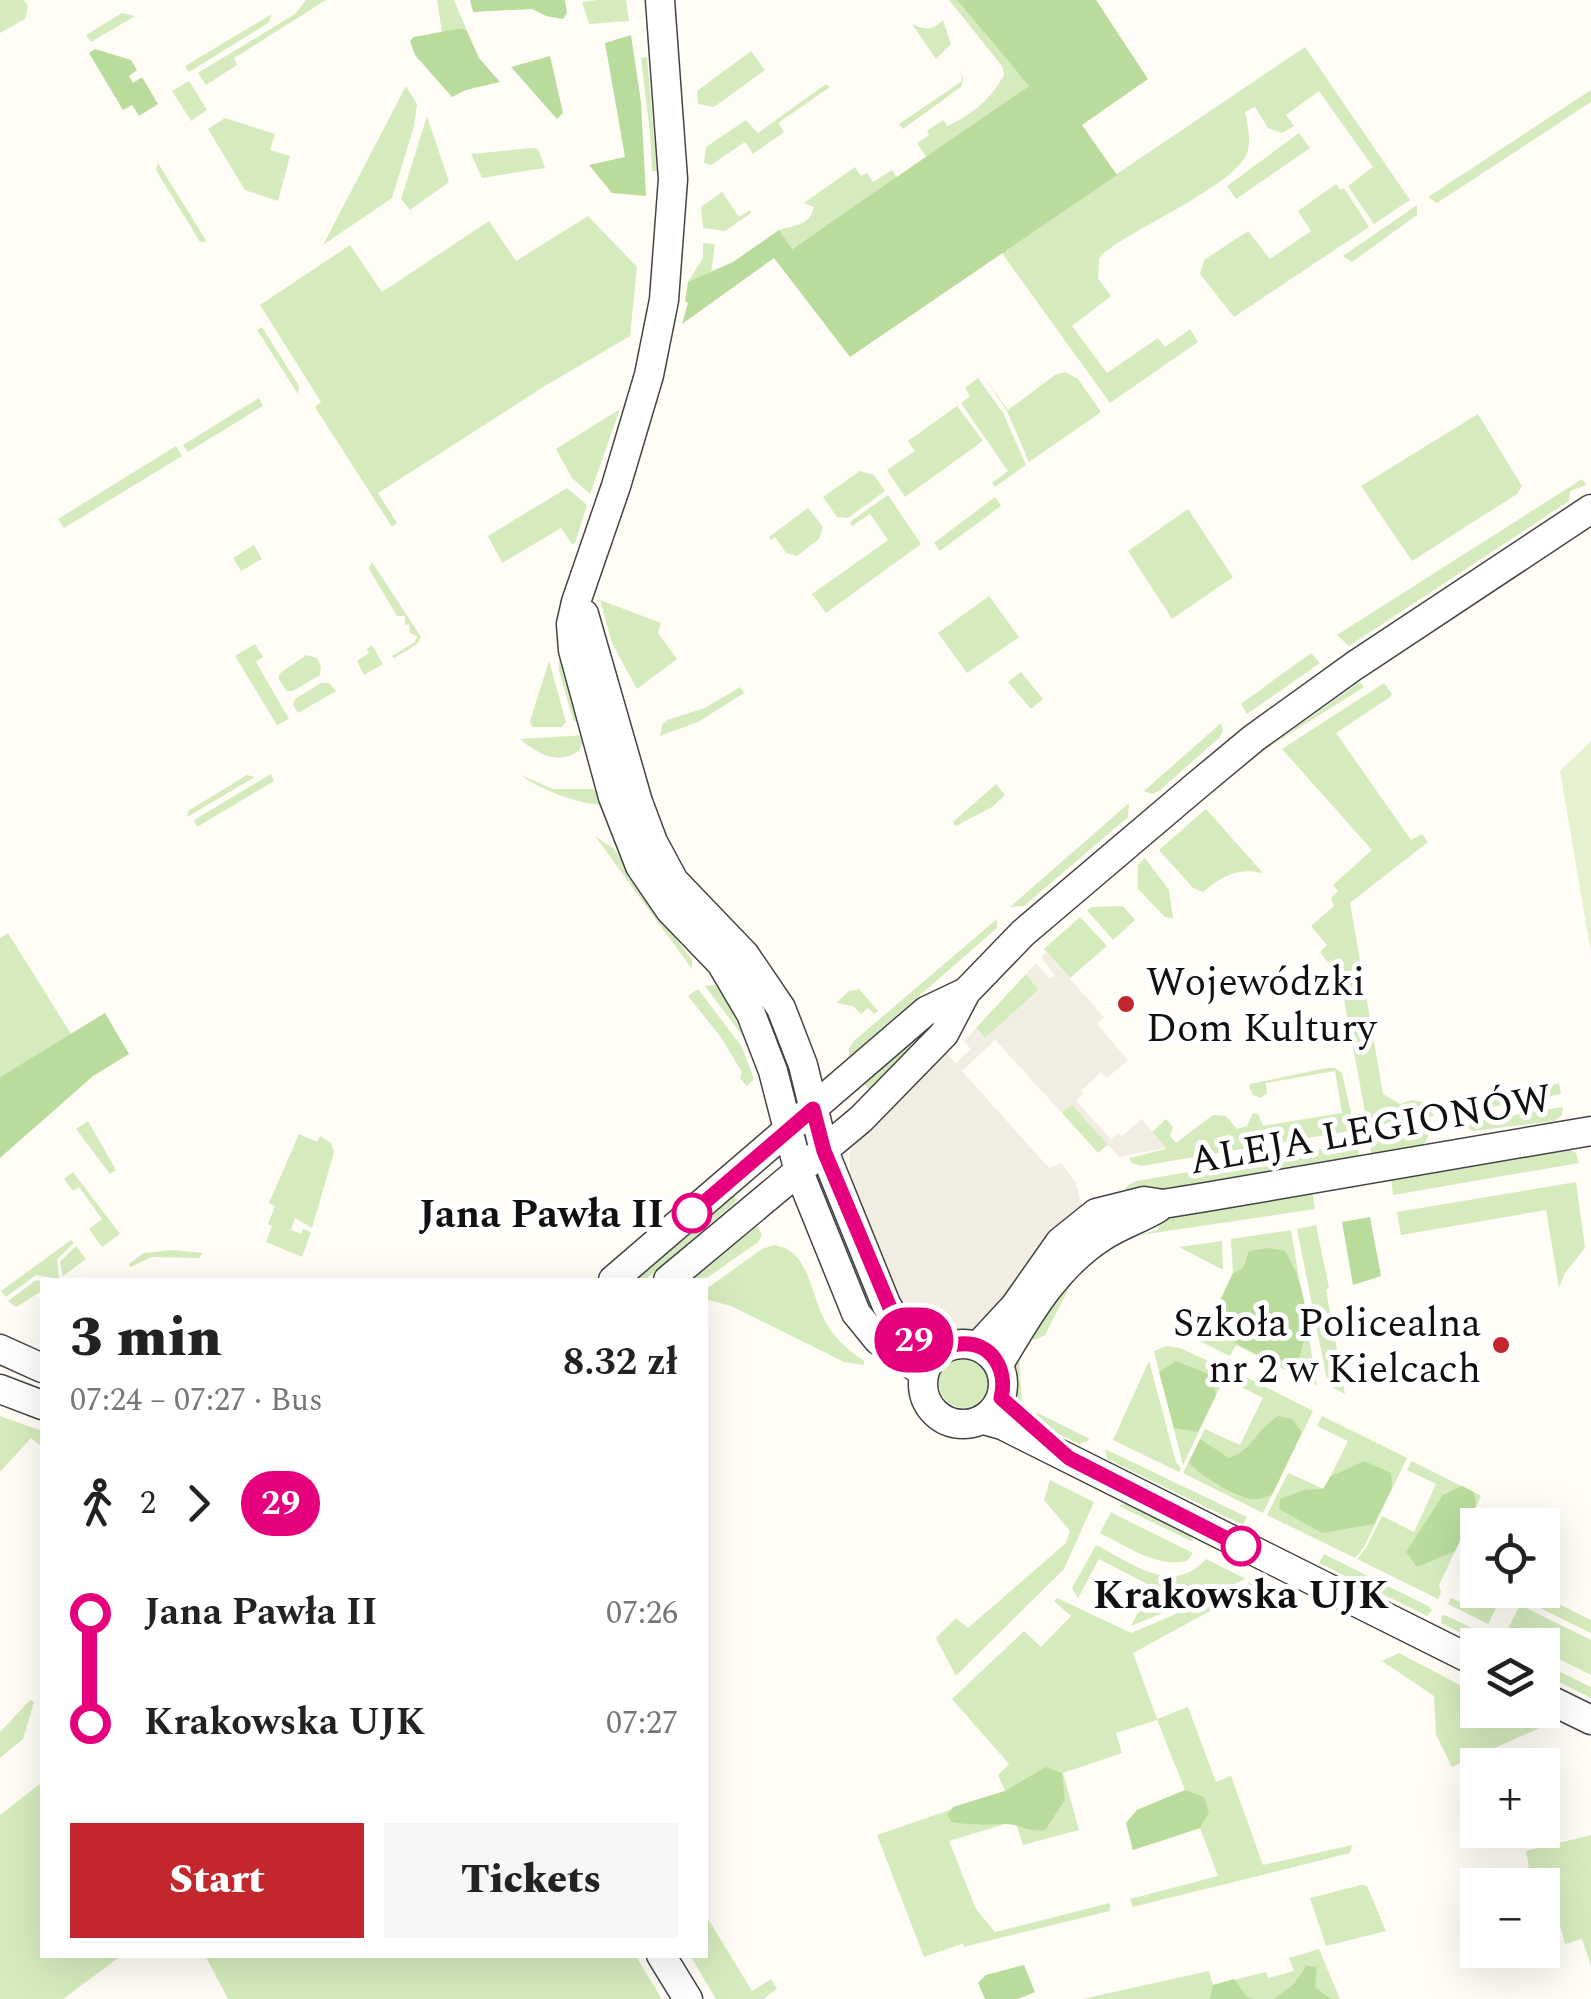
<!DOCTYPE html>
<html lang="en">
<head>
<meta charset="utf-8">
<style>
	body { margin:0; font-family:Spectral,serif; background:#f6f6f6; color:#222; height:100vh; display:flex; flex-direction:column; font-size:38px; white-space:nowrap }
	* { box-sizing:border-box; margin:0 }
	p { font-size:32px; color:#767676 }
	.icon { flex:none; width:55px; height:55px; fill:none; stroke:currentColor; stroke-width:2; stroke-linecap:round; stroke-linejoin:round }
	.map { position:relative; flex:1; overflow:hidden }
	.panel { position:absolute; left:40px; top:1278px; width:668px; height:680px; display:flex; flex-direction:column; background:#fff; border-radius:0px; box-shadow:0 10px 40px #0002 }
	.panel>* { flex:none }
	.badge { padding:0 20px; border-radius:32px; font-size:35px; line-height:65px }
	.controls { position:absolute; left:1460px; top:1508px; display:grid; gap:20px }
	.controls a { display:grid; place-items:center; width:100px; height:100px; border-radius:0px; background:#fff; box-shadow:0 10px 40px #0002; font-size:50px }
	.map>.badge { position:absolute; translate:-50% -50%; box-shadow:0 0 0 5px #fff }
	.legs { display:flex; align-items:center; gap:15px; height:110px; padding:0 30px; font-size:32px }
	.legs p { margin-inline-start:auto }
	.head { display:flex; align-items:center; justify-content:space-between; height:170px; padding:0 30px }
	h1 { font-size:55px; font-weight:800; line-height:75px }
	.action { display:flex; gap:20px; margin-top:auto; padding:20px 30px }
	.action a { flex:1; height:115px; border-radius:0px; background:#c4262e; color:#fff; font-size:40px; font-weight:800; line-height:115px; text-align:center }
	.action a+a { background:#f6f6f6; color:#222 }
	ul { padding:0 30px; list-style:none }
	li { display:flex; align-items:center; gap:35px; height:110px; font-size:38px }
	li i { display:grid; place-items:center; width:15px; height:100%; margin:0 12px; background:currentColor }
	li i::after { content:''; width:25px; height:25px; margin:-12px; border:8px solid; border-radius:50%; background:#fff }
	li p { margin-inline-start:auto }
	li:first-child i { background:linear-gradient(#0000 50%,currentColor 0) }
	li:last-child i { background:linear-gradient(currentColor 50%,#0000 0) }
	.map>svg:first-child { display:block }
	.green { fill:#d5ebbd }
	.forest { fill:#b9dc9c }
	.pitch { fill:#e6f2cf }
	.plaza { fill:#f1ede2 }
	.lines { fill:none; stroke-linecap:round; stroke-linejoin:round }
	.minor-casing { stroke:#444; stroke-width:31 }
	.minor { stroke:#fff; stroke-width:28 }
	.line-1-casing { stroke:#fff; stroke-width:22 }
	.line-1 { stroke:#e6007e; stroke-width:15 }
	.poi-dot { fill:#c4262e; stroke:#fff; stroke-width:4 }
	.stop-1-dot { fill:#fff; stroke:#e6007e; stroke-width:5 }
	.labels { text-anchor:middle; stroke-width:10; stroke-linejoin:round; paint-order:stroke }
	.poi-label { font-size:40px; fill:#111; stroke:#fff; text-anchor:start }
	.street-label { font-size:40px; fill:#111; stroke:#fff }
	.stop-label { font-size:40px; font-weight:bold; fill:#111; stroke:#fff; text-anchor:end }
</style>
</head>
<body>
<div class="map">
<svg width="1591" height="1999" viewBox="0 0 1591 1999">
	<rect width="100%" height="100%" fill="#fffdf5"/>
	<path class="green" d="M0,0H24L28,6L25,19L0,33Z
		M306,0H326L234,58L237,65L206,85L198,73L295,14Z
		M437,0H454L467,31L462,28L442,32Z
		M598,0H626L629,21L589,24L582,2Z
		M949,0H957L1029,86L927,158L917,143L929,135L927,131L943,120L948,126C973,114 991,99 1004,75L1002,66Z
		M122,13L135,16L91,42L86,35Z
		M272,14L268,23L189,72L185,66Z
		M943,20L951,44L936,59L912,24C926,30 932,31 943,20Z
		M1305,47L1410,200L1374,224L1348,186L1373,167L1319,91L1286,115L1294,126L1282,133L1268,128L1255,107L1245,112C1247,123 1251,138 1248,150C1239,186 1125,230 1099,258L1098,278L1111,296L1072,326L1107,373L1158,338L1165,347L1190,329L1198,342L1110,403L1001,252Z
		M751,51L765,70L714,107L698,104L697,91Z
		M647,57L657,171H652L650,134L641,58Z
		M960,70L963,80L961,87L903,129L899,124L962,81Z
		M189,81L207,110L191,121L172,91Z
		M826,84L830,87L778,123L784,132L753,154L745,142L711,165L704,163L706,147L746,120L758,133Z
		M406,86L417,104L414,126L392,198L323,245Z
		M1591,90V102L1437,203L1428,197Z
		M427,116L449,182L410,210L401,199Z
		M225,118L275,134L270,150L290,156L278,201L245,190L208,129Z
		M1299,133L1310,148L1236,199L1227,186Z
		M532,148L538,149L545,168L482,178L471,154Z
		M158,163L207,242H200L156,170Z
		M855,167L861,176L867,173L873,182L892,170L897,178L791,249L779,230C794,225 810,226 814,207L804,203Z
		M1336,184L1340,190L1344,188L1369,227L1234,317L1200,274L1204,260L1248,231L1270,259L1311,231L1298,211Z
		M722,192L739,217L750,210L751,213L725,231L703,228L701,207Z
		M1417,205V215L1352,262L1343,256Z
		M588,216L637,267L630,336L545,386L378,493L397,523L392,527L315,407L321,402L260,305L350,245L382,292L489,221L516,261Z
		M703,243L715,244L711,273L688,282L703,258Z
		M262,327L299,386L298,394L257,330Z
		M981,372L1008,410L1055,375L1065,372L1078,379L1101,412L1029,462L1007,411Z
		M978,378L1003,413L1026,465L995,487L992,483L1008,471L961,403L970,396L965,388Z
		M259,398L263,406L188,452L183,445Z
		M957,406L983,441L905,497L887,470L915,451L908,441Z
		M620,409L590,494L572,478L556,449Z
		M1478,414L1522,486L1517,494L1412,561L1361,486Z
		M176,446L182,456L64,528L58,519Z
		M860,471L874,475L885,491L848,518L837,517L823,497Z
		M1582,479L1586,485L1570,491L1569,501L1349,646L1337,635Z
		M567,488L587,505L575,543L572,544L561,528L502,563L488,536Z
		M888,495L921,544L826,613L812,594L888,540L870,514L852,526L850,522Z
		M995,497L1001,506L940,551L934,543Z
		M808,508L823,527L819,539L797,556L786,553L775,537L771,540L769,537Z
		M1188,509L1233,577L1172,619L1128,551Z
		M254,545L262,559L241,571L233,558Z
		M372,562L421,637L417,644L394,658L392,656L415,642L417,636L410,633L409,624L405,625V616H397L369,569Z
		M989,596L1019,637L967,673L938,633Z
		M600,600L661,623L658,633L677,659L637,689L612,643Z
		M558,631L581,724L573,720L559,670Z
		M255,644L263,657L256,662L289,719L277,725L235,656Z
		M372,645L383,664L364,675L357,661L369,653L367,649Z
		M1311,653L1320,663L1247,714L1241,704Z
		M306,655L317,658L321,666L320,675L293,691H287L279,680V674Z
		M549,661L566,722L562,727H532L530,721Z
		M1021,672L1043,699L1031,709L1008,682Z
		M1360,682L1364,687L1261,752Z
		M321,683H329L336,691L298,713L293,705L295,699Z
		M1384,683L1392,694L1390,697L1336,733L1411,840L1422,834L1428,842L1350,903L1383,1094L1400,1104L1412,1100L1427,1103L1434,1116L1368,1127L1340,978L1320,952L1327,945L1311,926L1334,906L1331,898L1338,891L1333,885L1372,850L1282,749Z
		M740,687L744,693L698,722L660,736L662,725L667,720L705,708Z
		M1221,723L1223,731L1219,738L1159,791L1152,794L1144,791Z
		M586,735L579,751C559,765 538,755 520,739Z
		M271,774L274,781L197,827L194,820Z
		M247,775L255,777L187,817L188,811Z
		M521,775L553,789H594L608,804C590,809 535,788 521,775Z
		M996,784L1005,795L992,807L956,826L953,822Z
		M1129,803L1128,817L1024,906L1010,907Z
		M1206,809L1263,873C1237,867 1222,876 1203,892L1193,888L1159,850Z
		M595,836L614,849L639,889L692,960V969Z
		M1145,858L1169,890L1173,918L1165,917L1138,889V865Z
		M1123,906L1135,920L1113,940L1087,910L1092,907Z
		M1080,917L1107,946L1070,978L1044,949Z
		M997,919V928L849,1057V1048L855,1040Z
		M8,933L71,1034L0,1077V938Z
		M1026,974L1039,990L985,1038L976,1028Z
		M714,985L722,991L745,1039L705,986Z
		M698,989L742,1047L754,1079L747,1086L740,1078L742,1072L720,1036L688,996Z
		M859,989L878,1011L874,1014L868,1008L861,1014L853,1006L836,1003L849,991Z
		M937,1022L871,1092L864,1084Z
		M1327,1068H1335L1342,1073L1355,1130L1141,1166L1132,1163L1129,1158L1166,1149L1152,1132L1166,1119L1173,1127L1170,1136L1176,1143L1213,1115L1226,1116L1237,1129L1247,1126L1253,1113L1258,1114L1263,1126L1342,1113L1335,1071L1266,1083L1267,1093L1261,1098L1253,1095L1249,1087L1250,1084Z
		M1559,1083L1561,1094L1454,1114L1453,1107Z
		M1072,1104L1108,1144L1098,1153L1062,1113Z
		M1563,1107L1562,1115L1554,1121L1473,1131L1460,1124Z
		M88,1121L116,1170L110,1174L76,1129Z
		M1433,1129L1422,1147L1372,1157L1369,1141Z
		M299,1134L317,1142L320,1136L331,1143L334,1152L312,1228L295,1218L291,1230L301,1234L303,1229L311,1232L302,1257L266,1242L272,1226L268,1224L275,1206L269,1203Z
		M1357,1143L1360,1159L1121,1196L1127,1186L1136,1181Z
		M1566,1148L1576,1153L1579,1163L1393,1195L1391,1177Z
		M73,1172L120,1234L102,1247L89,1229L102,1219L79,1187L73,1191L64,1179Z
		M1576,1182L1585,1248L1565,1273L1559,1288L1546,1210L1401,1235L1397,1212Z
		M1312,1191L1315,1209L1140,1235L1159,1229L1158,1219Z
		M734,1196L738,1200L645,1280H636Z
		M757,1225L762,1235L758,1242L704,1280H692Z
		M1316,1225L1329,1288L1326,1290L1345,1394L1328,1385L1297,1229Z
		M1291,1230L1317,1386L1236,1345L1230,1356L1173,1328L1180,1314L1208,1326L1233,1273L1231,1239Z
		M71,1240L74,1243L57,1259L59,1279L36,1275L6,1297L1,1291Z
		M1222,1241L1223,1270L1179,1247Z
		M774,1245C810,1250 810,1294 825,1321C834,1338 848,1350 864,1361V1365L844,1362L731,1306L705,1299V1290L762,1249Z
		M76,1246L86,1259L63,1276L60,1262Z
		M172,1250L203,1253L199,1258L152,1257L130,1267L129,1264L144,1253Z
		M1080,1267L1045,1335L1035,1340L1024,1337Z
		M44,1280L42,1291L16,1307L8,1301L35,1281Z
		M1166,1346L1180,1348L1228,1370L1183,1465L1154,1351Z
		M1019,1354L1022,1408C1009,1392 1009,1371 1019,1354Z
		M939 1383a25 25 0 1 1 50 0a25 25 0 1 1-50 0Z
		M1149,1361L1176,1462L1181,1468L1179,1472L1113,1440Z
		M1236,1372L1313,1411L1263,1513L1183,1473L1205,1429L1240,1445L1263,1398L1231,1382Z
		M1038,1413L1086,1437L1090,1440L1079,1444L1052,1431L1031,1416Z
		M0,1416L42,1431V1447L31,1438L0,1472Z
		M1322,1416L1407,1458L1364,1547L1355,1558L1267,1515L1288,1473L1324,1489L1348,1441L1317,1426Z
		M1105,1449L1247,1517L1243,1525L1107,1459Z
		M1412,1461L1481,1496L1439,1585L1441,1592L1438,1599L1357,1559L1366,1548L1382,1516L1414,1532L1436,1484L1407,1470Z
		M1050,1480L1094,1502L1064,1569L956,1676L936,1638L956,1618L968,1628L1066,1543L1070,1531L1044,1500Z
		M1125,1504L1189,1533L1193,1542L1119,1506Z
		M1111,1512L1116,1515L1193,1553L1187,1561C1156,1568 1127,1546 1100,1533Z
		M1096,1545C1132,1563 1173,1597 1206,1559L1246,1579L1131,1626L1151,1586L1099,1559L1078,1598L1072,1588Z
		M1324,1554L1428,1606L1432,1610L1427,1616L1319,1563Z
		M1477,1572L1478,1590H1496L1502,1596L1488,1624L1448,1604L1451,1598L1463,1603Z
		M1254,1578L1251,1610L1243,1593L1133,1653L1157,1719L1188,1707L1216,1782L1231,1776L1263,1865L1352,1845L1350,1853L1133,1907L1130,1899L1218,1876L1200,1828L1133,1850L1126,1823L1137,1810L1185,1790L1157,1720L1116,1733L1122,1753L1063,1773L1079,1830L1023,1845L1015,1821L949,1841L976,1909L995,1932L1110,1903V1911L963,1947L964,1943L924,1957L877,1835L1005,1791L998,1775L1009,1764L952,1699L1024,1631L1041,1647L1071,1616L1054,1601L1057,1598L1131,1633L1249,1583Z
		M1530,1590L1591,1620V1633L1526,1601Z
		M1520,1605L1591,1640V1675L1543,1651L1542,1645H1530L1506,1633Z
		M1442,1615L1447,1616L1507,1645H1485L1441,1623Z
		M1399,1653L1477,1694L1478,1710H1510L1542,1727L1452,1767L1436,1735L1434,1696L1382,1661Z
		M1542,1663L1591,1687V1698L1543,1674Z
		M30,1700L34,1702L23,1739L0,1758V1732Z
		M42,1782V1955L118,1958L63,1999H0V1815Z
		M1591,1835V1966L1582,1939L1565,1944L1548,1881L1503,1885L1499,1874L1529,1867L1526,1851Z
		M1361,1885L1367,1886L1386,1931L1326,1946L1310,1898Z
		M705,1914L752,1991L771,1979L777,1989L763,1999H716L690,1955H705Z
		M1319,1949L1340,1999H1082L1209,1971L1213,1985L1266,1972L1268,1978L1294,1971L1289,1958Z
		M205,1955H635L662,1999H228Z"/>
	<path class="forest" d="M470,0H565L567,13L563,19L546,16L532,9L473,12Z
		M957,0H1096L1148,79L1082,125L1117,175L850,357L774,258L682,324L688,303L685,301L688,282L733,262L779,230L792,249L1029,86Z
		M462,28L467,31L479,58L500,82L466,90L452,97L415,55L410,41L414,37Z
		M631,35L641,102L646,196L612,193L589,165L625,157L605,43Z
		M95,49L131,60L137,70L129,76L133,83L142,77L158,104L139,116L132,105L123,110L89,53Z
		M550,56L563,113L557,119L511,67Z
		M105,1013L129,1054L93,1076L0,1158V1077Z
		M1370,1217L1381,1276L1353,1285L1342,1222Z
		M1267,1248L1285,1251C1304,1282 1313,1323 1299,1357L1287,1365C1257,1355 1240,1348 1214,1328L1217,1307L1233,1273L1243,1268L1249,1251Z
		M1176,1361L1211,1375L1216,1395L1198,1432L1174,1428L1159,1372Z
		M1278,1416L1292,1419L1302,1432L1272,1495C1264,1498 1255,1501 1247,1498C1233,1495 1196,1473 1189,1462L1200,1439L1229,1458C1252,1451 1257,1428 1278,1416Z
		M1364,1461L1391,1473L1392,1488L1374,1524L1322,1533L1279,1509L1280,1499L1304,1490L1323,1489L1330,1477Z
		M1462,1486L1474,1492L1476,1506L1455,1551L1417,1567L1406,1552L1443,1495Z
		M1046,1767L1062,1773L1065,1800L1045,1830C1029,1833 1018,1823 1004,1824C986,1825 970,1825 952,1822L947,1815L953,1807L1005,1791Z
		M1185,1790L1204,1797L1209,1812L1200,1828L1133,1850L1126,1823L1137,1810Z
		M1024,1965L1035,1992L1018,1999H985L978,1983L986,1975Z
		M1301,1965L1317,1967L1315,1988L1332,1999H1273L1293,1985L1306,1967Z
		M1234,1979L1246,1996L1254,1999H1210L1213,1985Z"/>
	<path class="pitch" d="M1591,741V953L1560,771Z"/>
	<path class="plaza" d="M1046,952L1104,1017L1097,1024L1128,1060L1107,1078L1101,1072L1081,1091L1083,1094L1076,1101L1111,1139L1118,1133L1122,1136L1142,1119L1166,1148L1119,1157L1072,1105L1062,1113L995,1040L962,1071L1049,1168L1061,1163L1075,1181L1082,1207L1077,1219L977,1332L942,1337L930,1336L902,1308L849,1176L850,1152L856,1141L941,1049L956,1063L971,1049L964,1042L976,1028L985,1038L1039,990L1026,974L1036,963L1050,979L1055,975L1041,958Z"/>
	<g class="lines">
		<defs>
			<path id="minor" d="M660,0L673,179L664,300L649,375L616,486L576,602L571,624L573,650L613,797L640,866L670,910L721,963L751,1014L773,1071L799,1172L856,1313L878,1340L924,1373
				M584,614L638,802L653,842L674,881L745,955L781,1008L803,1065L824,1151L886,1304C899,1329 913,1341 940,1350
				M613,1280L926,1011L966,992
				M668,1280L861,1119L944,1034L966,992L1023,933L1195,787L1254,738L1354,666L1591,509
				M923 1384a40 40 0 1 1 80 0a40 40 0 1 1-80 0Z
				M978,1346L1015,1306L1060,1242L1096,1213L1144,1201L1163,1204L1206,1197L1591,1131
				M0,1349L42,1368
				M999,1364C1028,1316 1054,1268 1102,1237C1120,1225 1140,1219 1158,1208
				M0,1389L42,1405
				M984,1420L1002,1425L1478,1663
				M1542,1696L1591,1720
				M661,1955L688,1999"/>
		</defs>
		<use href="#minor" class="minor-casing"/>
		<use href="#minor" class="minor"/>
	</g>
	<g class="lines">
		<defs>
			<path id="line-1" d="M692,1213L813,1109L824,1151L896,1322C907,1334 919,1347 937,1349C944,1350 951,1344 960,1344C992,1341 1008,1370 1001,1398L1069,1458L1241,1546"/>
		</defs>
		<use href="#line-1" class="line-1-casing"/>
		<use href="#line-1" class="line-1"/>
	</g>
	<g class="poi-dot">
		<circle cx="1126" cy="1004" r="10"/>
		<circle cx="1501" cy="1345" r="10"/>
	</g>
	<g class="stop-1-dot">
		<circle cx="692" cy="1213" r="18"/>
		<circle cx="1241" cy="1546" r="18"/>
	</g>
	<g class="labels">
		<g class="poi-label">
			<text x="1146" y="995">Wojewódzki<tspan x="1146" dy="46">Dom Kultury</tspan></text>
			<text x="1481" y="1336" text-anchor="end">Szkoła Policealna<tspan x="1481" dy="46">nr 2 w Kielcach</tspan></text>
		</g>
		<g class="street-label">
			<text transform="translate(1370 1128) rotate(-10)" y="14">ALEJA LEGIONÓW</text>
		</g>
		<g class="stop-label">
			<text x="664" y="1227">Jana Pawła II</text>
			<text x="1241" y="1608" text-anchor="middle">Krakowska UJK</text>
		</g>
	</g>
</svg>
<div class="controls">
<a><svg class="icon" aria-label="locate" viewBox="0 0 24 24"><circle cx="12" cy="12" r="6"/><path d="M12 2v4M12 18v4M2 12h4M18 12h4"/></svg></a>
<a><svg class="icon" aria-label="layers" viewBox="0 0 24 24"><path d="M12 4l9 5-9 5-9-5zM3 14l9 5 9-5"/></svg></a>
<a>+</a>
<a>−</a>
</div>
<b class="badge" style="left:914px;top:1340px;background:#e6007e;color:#fff">29</b>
<section class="panel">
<div class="head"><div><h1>3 min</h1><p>07:24 – 07:27 · Bus</p></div><b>8.32 zł</b></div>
<div class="legs"><svg class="icon" aria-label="walk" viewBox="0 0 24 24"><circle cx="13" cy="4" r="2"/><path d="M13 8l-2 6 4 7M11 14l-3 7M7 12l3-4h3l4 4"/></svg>2<svg class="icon" aria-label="forward" viewBox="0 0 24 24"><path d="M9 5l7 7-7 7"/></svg><b class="badge" style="background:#e6007e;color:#fff">29</b></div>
<ul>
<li><i style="color:#e6007e"></i><b>Jana Pawła II</b><p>07:26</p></li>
<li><i style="color:#e6007e"></i><b>Krakowska UJK</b><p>07:27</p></li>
</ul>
<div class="action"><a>Start</a><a>Tickets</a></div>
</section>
</div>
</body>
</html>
